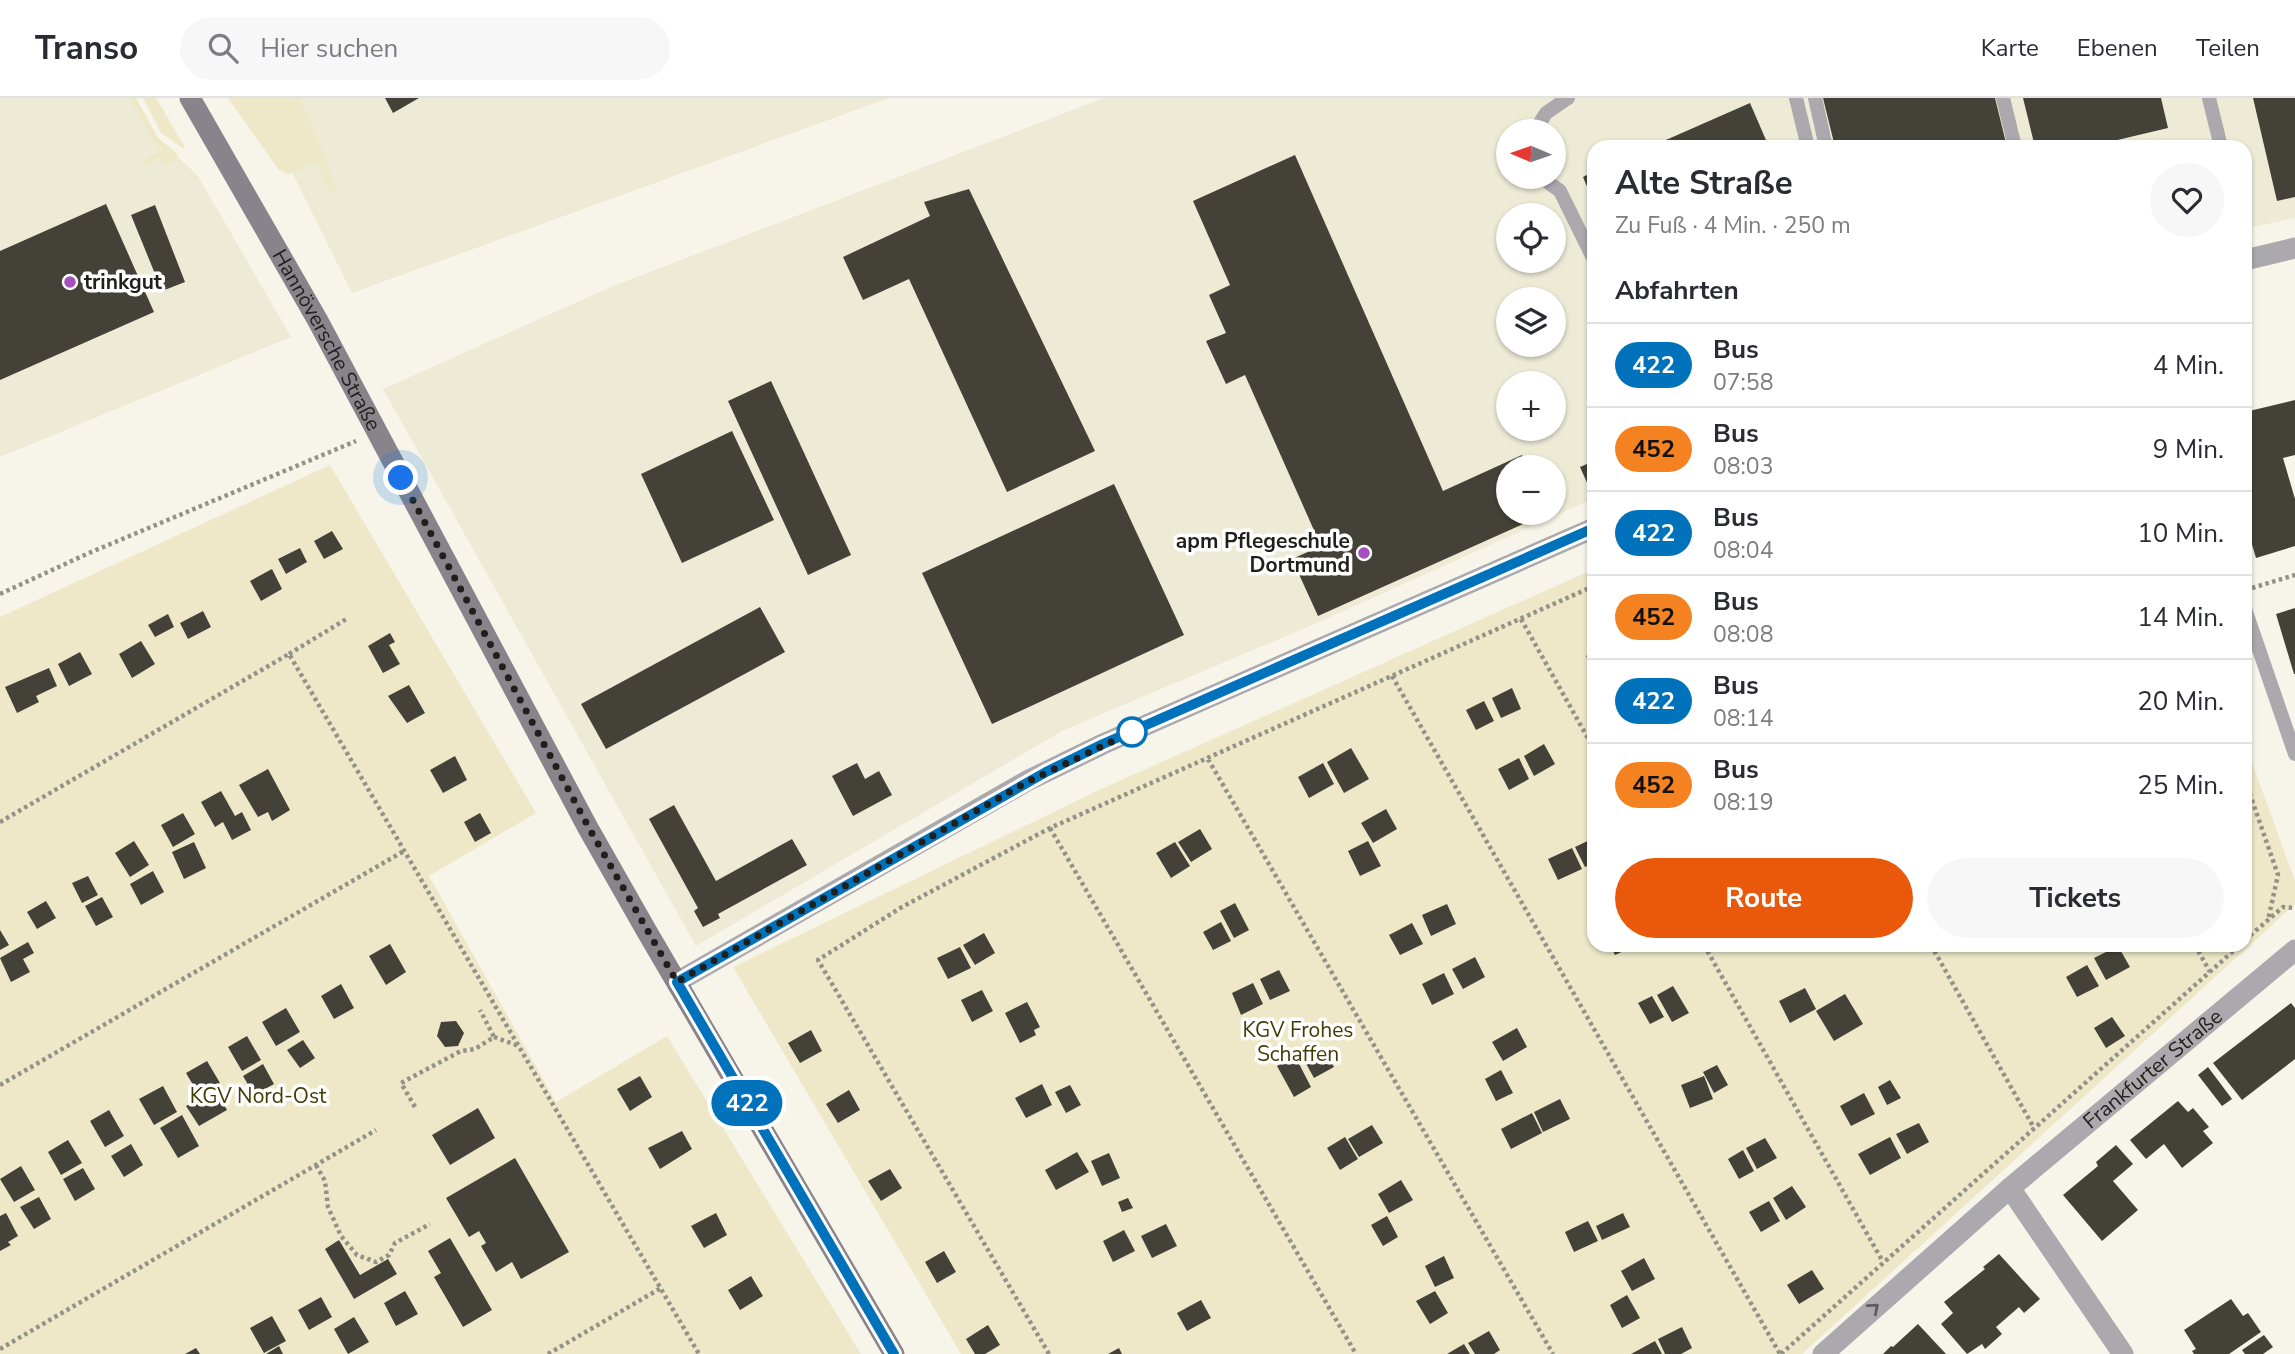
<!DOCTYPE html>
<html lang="de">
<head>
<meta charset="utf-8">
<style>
	body { margin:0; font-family:"Nunito Sans",sans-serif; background:#f7f7f7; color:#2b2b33; height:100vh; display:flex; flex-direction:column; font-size:26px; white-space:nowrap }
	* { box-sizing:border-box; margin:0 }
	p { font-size:23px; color:#7c7c81 }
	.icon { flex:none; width:38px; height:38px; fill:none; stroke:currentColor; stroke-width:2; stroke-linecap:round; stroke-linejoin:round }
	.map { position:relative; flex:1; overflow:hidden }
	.side { position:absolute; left:1587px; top:42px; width:665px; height:812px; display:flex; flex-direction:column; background:#fff; border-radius:21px; box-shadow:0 2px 5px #0004 }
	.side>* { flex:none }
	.badge { padding:0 14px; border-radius:23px; font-size:24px; line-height:46px }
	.needle { width:46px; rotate:272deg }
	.buttons { position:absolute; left:1496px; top:21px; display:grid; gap:14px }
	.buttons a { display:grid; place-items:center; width:70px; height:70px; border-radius:50%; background:#fff; box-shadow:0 2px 5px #0004; font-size:35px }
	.you { position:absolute; width:35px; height:35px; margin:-18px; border:5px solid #fff; border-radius:50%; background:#1a73e8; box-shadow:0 0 0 10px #1a73e833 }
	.map>.badge { position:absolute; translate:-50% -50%; box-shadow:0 0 0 4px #fff }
	h2 { padding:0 28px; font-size:26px; line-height:63px }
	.round { display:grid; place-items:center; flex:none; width:74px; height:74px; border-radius:37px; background:#f7f7f7 }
	.overview { display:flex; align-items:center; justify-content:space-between; height:119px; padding:0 28px }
	h1 { font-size:33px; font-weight:700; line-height:52px }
	.action { display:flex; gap:14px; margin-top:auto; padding:14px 28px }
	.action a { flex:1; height:80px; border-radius:42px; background:#ea580c; color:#fff; font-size:28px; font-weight:700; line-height:80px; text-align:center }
	.action a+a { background:#f7f7f7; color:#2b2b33 }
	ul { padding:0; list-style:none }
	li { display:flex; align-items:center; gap:21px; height:84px; padding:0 28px; border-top:2px solid #e1e1e2 }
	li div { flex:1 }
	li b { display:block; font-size:26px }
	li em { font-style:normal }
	li .badge { min-width:77px; font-weight:700; text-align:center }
	header { display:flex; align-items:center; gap:42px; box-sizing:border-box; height:98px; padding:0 35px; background:#fff; border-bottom:2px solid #e1e1e2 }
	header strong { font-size:33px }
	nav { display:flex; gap:38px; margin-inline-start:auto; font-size:24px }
	.search { width:490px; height:63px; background:#f7f7f7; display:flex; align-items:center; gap:18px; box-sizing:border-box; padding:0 24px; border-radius:38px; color:#7c7c81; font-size:26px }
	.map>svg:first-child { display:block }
	.built { fill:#edead6; fill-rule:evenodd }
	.green { fill:#eee8c8 }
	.building { fill:#444238 }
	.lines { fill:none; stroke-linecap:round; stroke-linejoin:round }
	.path { stroke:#939289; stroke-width:4.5; stroke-dasharray:3.5 3.5; stroke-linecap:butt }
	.lane { stroke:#aca9ae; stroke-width:14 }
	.street { stroke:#aca9ae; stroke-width:21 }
	.secondary { stroke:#89848b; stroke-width:21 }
	.oneway { stroke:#5f5d5d }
	.line-casing { stroke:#fff; stroke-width:16 }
	.line { stroke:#0072bc; stroke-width:10 }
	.walk { stroke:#201f1b; stroke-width:7; stroke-dasharray:0 12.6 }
	.poi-dot { fill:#a44fbd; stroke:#fff; stroke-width:2.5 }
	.stop-dot { fill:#fff; stroke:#0072bc; stroke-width:3.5 }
	.labels { text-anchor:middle; stroke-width:7; stroke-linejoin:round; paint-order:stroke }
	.poi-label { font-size:21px; font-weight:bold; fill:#201f1b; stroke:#fff; text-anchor:start }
	.street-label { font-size:21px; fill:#201f1b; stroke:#fff }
	.park-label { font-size:21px; fill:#443b04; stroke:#fff }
</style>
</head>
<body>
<header>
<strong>Transo</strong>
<div class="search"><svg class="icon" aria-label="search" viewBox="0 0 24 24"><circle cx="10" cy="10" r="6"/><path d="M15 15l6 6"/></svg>Hier suchen</div>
<nav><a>Karte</a><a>Ebenen</a><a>Teilen</a></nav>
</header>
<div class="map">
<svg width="2295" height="1256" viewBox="0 0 2295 1256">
	<rect width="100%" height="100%" fill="#f7f5e9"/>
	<path class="built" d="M0,0H136L158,40L198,78L291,239L0,359Z
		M255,0H889L352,195Z
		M1104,0H2295V120L2245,131V49H1594V400L1317,525L1062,633L696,848L383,291L613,188ZM1508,33H1554V79H1508ZM1508,117H1554V163H1508ZM1508,201H1554V247H1508ZM1508,285H1554V331H1508ZM1508,369H1554V415H1508Z"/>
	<path class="green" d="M130,0H136L158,40L178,56L174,63L164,67L159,59L142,68L141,64L160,53Z
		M143,0H156L185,49L184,51L161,35Z
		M228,0H300L340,98L330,92L317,65H309L301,72L287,76L278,71Z
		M330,367L536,715L429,778L556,1004L667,938L861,1256H0V519Z
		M1594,471V847H2245V645L2295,783V806L1802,1256H961L733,869L1099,692Z"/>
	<path class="building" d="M385,0H419L393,15Z
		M1823,0H1995L2007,49H1835Z
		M2023,0H2161L2168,30L2088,49H2035Z
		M2253,0H2295V99L2277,103Z
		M1750,5L1769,49H1650Z
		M1295,57L1443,393L1522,357L1527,369H1508V415H1548L1318,518L1292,461L1321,448L1245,277L1226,286L1206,243L1226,235L1209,197L1230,187L1193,103Z
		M1594,73V105L1583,79Z
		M969,91L1095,353L1007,394L909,181L863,202L843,159L930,118L924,104Z
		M106,106L154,214L0,282V153Z
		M155,107L185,184L162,193L131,117Z
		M771,283L851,457L808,477L728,303Z
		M2295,302V357L2283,360L2295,401V448L2256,460L2245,423V314Z
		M732,333L774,422L682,465L641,376Z
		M1594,363V386L1589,389L1580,369Z
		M1114,386L1184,537L992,626L922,475Z
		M332,433L343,451L324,461L314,443Z
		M300,450L307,464L286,476L278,461Z
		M272,471L282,491L261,503L250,483Z
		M760,509L785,554L606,651L581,606Z
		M2295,510V576H2294L2276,516Z
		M203,513L211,529L188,541L180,525Z
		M168,516L174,529L155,539L148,527Z
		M390,535L395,544L389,547L400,566L383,575L368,548Z
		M141,543L155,566L132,580L119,556Z
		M1594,553V572L1586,558Z
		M80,554L92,576L69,588L58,566Z
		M49,570L57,588L36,598L39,604L17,615L5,589Z
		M409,587L425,615L407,625L388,598Z
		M1512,590L1521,611L1501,620L1492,600Z
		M1484,603L1494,623L1476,632L1466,612Z
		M1544,646L1555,666L1534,678L1524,658Z
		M1351,650L1369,681L1344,695L1327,664Z
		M455,658L467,682L443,695L430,672Z
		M1519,660L1529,681L1509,692L1498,671Z
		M857,665L865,681L879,673L892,697L853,718L832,678Z
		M1323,665L1334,686L1309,700L1298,679Z
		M268,671L290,712L272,723L268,714L258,719L239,687Z
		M221,693L235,718L242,714L251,732L232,742L223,724L215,729L201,704Z
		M674,707L716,783L792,741L807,767L718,816L720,820L703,829L694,813L698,810L649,721Z
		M1386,711L1397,731L1373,745L1361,725Z
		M183,715L195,736L173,749L161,727Z
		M480,715L491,735L475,744L464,724Z
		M1200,731L1212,751L1191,764L1178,744Z
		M1594,740V765L1585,769L1575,749Z
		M134,743L149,767L130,779L115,755Z
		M1368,743L1381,768L1360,778L1348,753Z
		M194,744L206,770L184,781L172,754Z
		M1175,744L1190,768L1171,780L1156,755Z
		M1572,750L1582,771L1558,782L1548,761Z
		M153,773L164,794L141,807L130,786Z
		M88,778L98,797L82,805L72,785Z
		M102,799L113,819L96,828L85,808Z
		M46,803L56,820L37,831L27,814Z
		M1235,805L1249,832L1234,840L1220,813Z
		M1447,806L1456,826L1431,838L1422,817Z
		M1221,824L1231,843L1213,852L1203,834Z
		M1412,825L1423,846L1400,857L1389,837Z
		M0,832L9,847L0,852Z
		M984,835L995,855L975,867L963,847Z
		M28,844L34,855L23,861L30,874L11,884L0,860Z
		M390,846L406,874L386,887L369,858Z
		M1610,847H1626L1628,851L1615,857Z
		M2118,848L2130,869L2106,882L2094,860Z
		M960,849L971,870L948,881L937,860Z
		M1475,859L1485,879L1463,891L1452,871Z
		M2087,867L2099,888L2077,899L2066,879Z
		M1279,872L1290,893L1270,902L1260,881Z
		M1444,875L1454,896L1432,907L1422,886Z
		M1253,885L1263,906L1241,917L1232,895Z
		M341,886L354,910L334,921L321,898Z
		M1673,888L1689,915L1672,924L1657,897Z
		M1805,890L1816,911L1790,925L1779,903Z
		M982,892L993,913L972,924L961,902Z
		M1845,896L1863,926L1834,943L1816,913Z
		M1652,898L1664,919L1650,926L1638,905Z
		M1027,904L1040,929L1034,932L1036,937L1020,945L1005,915Z
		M2291,905L2295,910V961L2242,1002L2213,965Z
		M286,910L300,934L276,948L262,924Z
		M2112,919L2125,938L2106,950L2094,930Z
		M456,923L464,935L458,948L445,949L437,938L441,924Z
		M1517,930L1527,949L1503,963L1492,944Z
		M811,932L822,953L800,965L788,945Z
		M247,938L261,962L242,973L228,949Z
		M303,942L315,960L300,970L287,952Z
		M1322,949L1334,969L1314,980L1303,960Z
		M1295,958L1311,989L1294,999L1277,968Z
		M207,963L220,985L199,997L186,975Z
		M263,966L274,986L254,997L243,978Z
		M1717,967L1728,987L1714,995L1703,974Z
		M2208,969L2232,1001L2222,1008L2198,977Z
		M1501,972L1513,995L1496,1003L1485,981Z
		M640,978L652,999L630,1013L617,991Z
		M1704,978L1713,1001L1690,1010L1681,987Z
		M1890,982L1901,1000L1887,1007L1878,989Z
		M1042,986L1052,1007L1026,1020L1015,1000Z
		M1070,987L1081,1007L1066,1015L1055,994Z
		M163,988L177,1014L154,1027L139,1001Z
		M215,991L227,1012L199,1028L186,1008Z
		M849,992L860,1012L838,1025L826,1006Z
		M1864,995L1875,1016L1851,1028L1840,1008Z
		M1560,1001L1570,1021L1543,1034L1534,1014Z
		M2178,1003L2188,1014L2193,1010L2209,1029L2203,1033L2213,1045L2182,1070L2164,1046L2146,1061L2130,1042Z
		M478,1010L495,1040L450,1067L432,1037Z
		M109,1012L124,1038L105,1049L90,1023Z
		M1532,1015L1542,1035L1511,1051L1501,1031Z
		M182,1017L199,1048L178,1060L160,1030Z
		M1919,1025L1929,1044L1907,1056L1896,1036Z
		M1372,1027L1383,1045L1359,1059L1348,1041Z
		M682,1033L692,1051L660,1071L648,1050Z
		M1345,1039L1358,1061L1340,1072L1327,1050Z
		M1890,1039L1901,1060L1870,1077L1858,1056Z
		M1765,1040L1777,1060L1757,1071L1746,1050Z
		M68,1042L82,1065L61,1077L48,1054Z
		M131,1046L143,1067L124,1079L111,1058Z
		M2116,1047L2133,1066L2113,1083L2138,1112L2102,1143L2063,1097L2098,1068L2096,1064Z
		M1743,1052L1754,1073L1739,1081L1728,1061Z
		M1077,1054L1089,1074L1056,1092L1045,1072Z
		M1109,1055L1120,1080L1102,1088L1091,1063Z
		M515,1060L569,1154L521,1181L512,1164L496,1174L481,1148L486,1145L479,1133L469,1139L446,1100Z
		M21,1068L35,1092L14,1104L0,1081Z
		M83,1070L95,1091L75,1103L63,1081Z
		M890,1071L902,1090L881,1103L868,1083Z
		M1401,1082L1413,1102L1389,1115L1378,1096Z
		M1792,1088L1806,1109L1786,1122L1773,1100Z
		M39,1099L51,1121L34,1131L20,1109Z
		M1128,1100L1133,1110L1122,1114L1118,1104Z
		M1769,1103L1780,1123L1761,1134L1749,1114Z
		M6,1115L18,1138L8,1144L11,1147L0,1153V1118Z
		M716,1115L727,1137L704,1150L691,1128Z
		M1623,1115L1630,1129L1602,1142L1596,1128Z
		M1387,1118L1398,1139L1383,1148L1371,1127Z
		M1588,1123L1598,1143L1574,1154L1565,1134Z
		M1166,1126L1177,1148L1152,1160L1141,1138Z
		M1124,1132L1135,1153L1113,1164L1103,1143Z
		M450,1140L492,1212L463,1229L434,1179L441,1175L428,1153Z
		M339,1142L360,1177L388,1161L397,1176L354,1201L325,1151Z
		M944,1153L956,1174L937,1185L925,1164Z
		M1999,1156L2040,1201L2024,1215L2019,1209L1996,1229L2002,1236L1985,1251L1982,1246L1967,1256L1941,1226L1953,1215L1944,1204L1985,1171L1983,1169Z
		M1444,1158L1454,1180L1435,1189L1425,1168Z
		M1644,1160L1655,1181L1632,1193L1621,1173Z
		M1812,1172L1824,1191L1799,1206L1787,1187Z
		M751,1178L763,1198L740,1212L728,1192Z
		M405,1193L418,1216L396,1228L384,1205Z
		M1435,1193L1448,1215L1430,1226L1416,1203Z
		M1627,1197L1640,1220L1622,1230L1610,1207Z
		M321,1199L332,1219L309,1232L298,1212Z
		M2231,1201L2243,1218L2248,1215L2261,1234L2229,1256H2194L2192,1253L2196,1251L2184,1232Z
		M1201,1202L1211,1220L1187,1233L1177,1215Z
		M272,1218L286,1243L264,1255L250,1230Z
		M354,1219L369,1244L348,1256L334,1231Z
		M1918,1226L1946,1256H1883L1891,1248L1893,1249Z
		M988,1227L1000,1247L985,1256H975L966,1241Z
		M1682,1229L1692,1250L1681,1256H1665L1658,1241Z
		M1489,1233L1500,1252L1494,1256H1475L1468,1245Z
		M2264,1237L2273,1249L2263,1256H2245L2242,1252Z
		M1655,1243L1662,1256H1631Z
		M1464,1246L1470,1256H1447Z
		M279,1248L283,1256H266Z
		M196,1250L200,1256H185Z
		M1119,1250L1122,1256H1108Z"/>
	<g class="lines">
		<path class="path" d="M2252,490L2295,477
			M0,496L89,455L356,343
			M1521,521L1594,651
			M289,556L348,520
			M1392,578L1780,1256
			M1208,661L1553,1256
			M2245,682L2278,777L2268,822
			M0,724L289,556L699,1256
			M1050,730L1356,1256
			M2245,842L2283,809L2295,810
			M1704,847L1883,1164
			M1931,847L2034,1030
			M2195,847L2210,874
			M494,939L519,948
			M0,987L404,753
			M415,1009L401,985L461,953L475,951L494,939L480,912
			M316,1067L325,1083L328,1109L341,1138L357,1157L376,1164L389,1157L395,1145L430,1126
			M0,1251L376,1032
			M548,1256L661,1190
			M1049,1256L818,862L902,809L1050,730L1594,488
			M1781,1256L2240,847"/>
		<path class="lane" d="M1796,0L1808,49
			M1815,0L1826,49
			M2003,0L2015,49
			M2209,0L2221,49
			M1535,33L1546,15L1568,0
			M1541,79L1560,93L1594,162
			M2245,511L2295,656"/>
		<g class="street">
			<path d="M2245,162L2295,150"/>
			<path d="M677,884L1027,683L1103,646L1594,430"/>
			<path d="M2010,1090L2123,1256"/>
			<path id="s1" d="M1823,1256L2010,1090L2295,852"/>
		</g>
		<path class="secondary" id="s2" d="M190,0L318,223L588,730L646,832L894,1256"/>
	</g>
	<defs><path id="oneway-chevron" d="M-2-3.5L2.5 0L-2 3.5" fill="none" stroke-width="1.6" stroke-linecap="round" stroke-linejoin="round" transform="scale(1.75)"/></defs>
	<use class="oneway" href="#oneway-chevron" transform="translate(1874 1210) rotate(-41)"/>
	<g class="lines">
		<defs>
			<path id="line" d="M894,1256L677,884L1046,674L1103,646L1594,430"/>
		</defs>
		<use href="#line" class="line-casing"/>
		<use href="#line" class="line"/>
		<path class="walk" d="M401,380L589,730L677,884L1027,684L1132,634"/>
	</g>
	<g class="poi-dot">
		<circle cx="70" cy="184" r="7"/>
		<circle cx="1364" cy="455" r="7"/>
	</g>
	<circle class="stop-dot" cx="1132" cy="634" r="14"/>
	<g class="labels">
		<g class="poi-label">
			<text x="84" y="191">trinkgut</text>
			<text x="1350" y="450" text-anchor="end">apm Pflegeschule<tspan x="1350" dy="24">Dortmund</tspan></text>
		</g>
		<g class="street-label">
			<text dy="7" stroke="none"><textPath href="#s2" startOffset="278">Hannöversche Straße</textPath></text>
			<text dy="7" stroke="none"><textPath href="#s1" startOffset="436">Frankfurter Straße</textPath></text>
		</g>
		<g class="park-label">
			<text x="1298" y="939">KGV Frohes<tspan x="1298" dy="24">Schaffen</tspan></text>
			<text x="258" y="1005">KGV Nord-Ost</text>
		</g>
	</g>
</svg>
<div class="buttons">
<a><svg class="needle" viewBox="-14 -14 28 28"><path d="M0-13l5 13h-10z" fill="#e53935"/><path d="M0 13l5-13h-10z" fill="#7c7c81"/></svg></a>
<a><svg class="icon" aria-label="locate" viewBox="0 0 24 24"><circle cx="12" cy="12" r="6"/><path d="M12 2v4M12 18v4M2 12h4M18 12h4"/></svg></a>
<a><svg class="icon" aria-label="layers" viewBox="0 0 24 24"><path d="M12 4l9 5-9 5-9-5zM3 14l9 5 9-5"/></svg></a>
<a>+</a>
<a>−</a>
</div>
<div class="you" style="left:401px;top:380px"></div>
<b class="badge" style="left:747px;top:1005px;background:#0072bc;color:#fff">422</b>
<section class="side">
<div class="overview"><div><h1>Alte Straße</h1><p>Zu Fuß · 4 Min. · 250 m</p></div><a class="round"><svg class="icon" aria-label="heart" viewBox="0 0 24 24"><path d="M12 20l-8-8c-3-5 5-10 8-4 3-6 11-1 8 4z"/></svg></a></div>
<h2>Abfahrten</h2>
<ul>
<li><span class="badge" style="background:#0072bc;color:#fff">422</span><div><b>Bus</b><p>07:58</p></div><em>4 Min.</em></li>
<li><span class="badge" style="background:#f58220;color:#111">452</span><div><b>Bus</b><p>08:03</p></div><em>9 Min.</em></li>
<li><span class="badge" style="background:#0072bc;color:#fff">422</span><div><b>Bus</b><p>08:04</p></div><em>10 Min.</em></li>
<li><span class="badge" style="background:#f58220;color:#111">452</span><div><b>Bus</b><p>08:08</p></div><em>14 Min.</em></li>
<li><span class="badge" style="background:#0072bc;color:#fff">422</span><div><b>Bus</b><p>08:14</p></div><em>20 Min.</em></li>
<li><span class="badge" style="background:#f58220;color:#111">452</span><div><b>Bus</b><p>08:19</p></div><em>25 Min.</em></li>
</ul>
<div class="action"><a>Route</a><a>Tickets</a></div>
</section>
</div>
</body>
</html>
